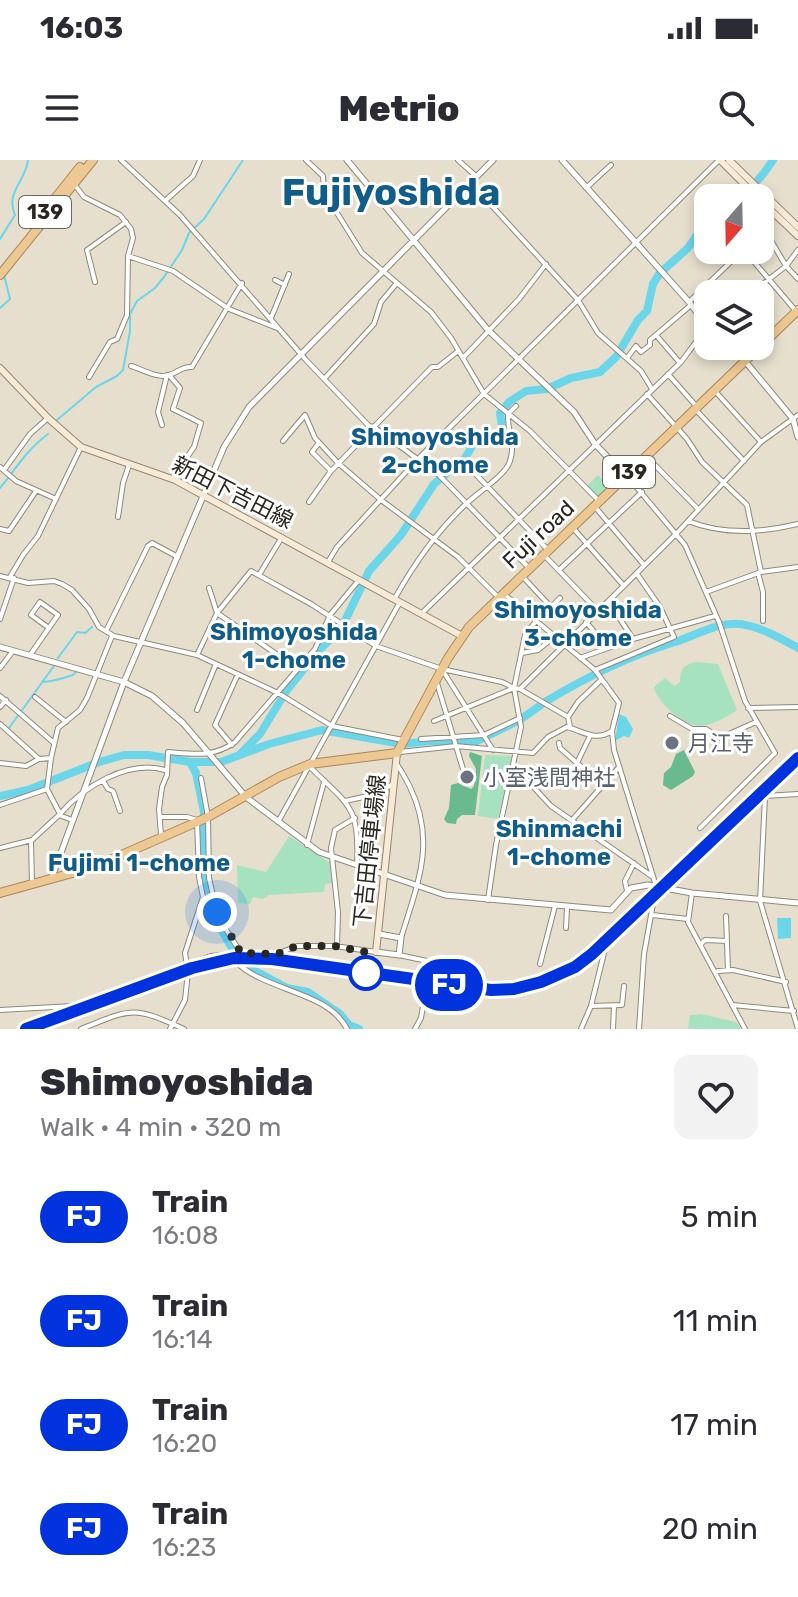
<!DOCTYPE html>
<html lang="en">
<head>
<meta charset="utf-8">
<style>
	body { margin:0; font-family:Rubik,"Noto Sans JP",sans-serif; background:#f2f2f3; color:#2b2b33; height:100vh; display:flex; flex-direction:column; font-size:30px; white-space:nowrap }
	* { box-sizing:border-box; margin:0 }
	p { font-size:26px; color:#7c7c81 }
	.icon { flex:none; width:44px; height:44px; fill:none; stroke:currentColor; stroke-width:2; stroke-linecap:round; stroke-linejoin:round }
	.map { position:relative; height:869px; overflow:hidden }
	.sheet { display:flex; flex-direction:column; background:#fff; flex:1 }
	.sheet>* { flex:none }
	.badge { padding:0 16px; border-radius:26px; font-size:28px; line-height:52px }
	.needle { width:52px; rotate:200deg }
	.tools { position:absolute; left:694px; top:24px; display:grid; gap:16px }
	.tools a { display:grid; place-items:center; width:80px; height:80px; border-radius:16px; background:#fff; box-shadow:0 4px 12px #0003; font-size:40px }
	.you { position:absolute; width:40px; height:40px; margin:-20px; border:6px solid #fff; border-radius:50%; background:#1a73e8; box-shadow:0 0 0 12px #1a73e833 }
	.map>.badge { position:absolute; translate:-50% -50%; box-shadow:0 0 0 4px #fff }
	.round { display:grid; place-items:center; flex:none; width:84px; height:84px; border-radius:16px; background:#f2f2f3 }
	.headline { display:flex; align-items:center; justify-content:space-between; height:136px; padding:0 40px }
	h1 { font-size:38px; font-weight:800; line-height:60px }
	ul { padding:0; list-style:none }
	li { display:flex; align-items:center; gap:24px; height:104px; padding:0 40px }
	li div { flex:1 }
	li b { display:block; font-size:30px }
	li em { font-style:normal }
	li .badge { min-width:88px; font-weight:700; text-align:center }
	.status { display:flex; justify-content:space-between; align-items:center; height:56px; padding:0 40px; background:#fff; direction:ltr }
	.status svg { height:22px; fill:currentColor }
	header { display:flex; justify-content:space-between; align-items:center; height:104px; padding:0 40px; background:#fff; font-size:36px; font-weight:800 }
	.map>svg:first-child { display:block }
	.green { fill:#a7e2c0 }
	.forest { fill:#6aba8f }
	.water { fill:#6bd5ea }
	.lines { fill:none; stroke-linecap:round; stroke-linejoin:round }
	.stream { stroke:#6bd5ea; stroke-width:2 }
	.river { stroke:#6bd5ea; stroke-width:8 }
	.minor-casing { stroke:#8f8978; stroke-width:6 }
	.tertiary-casing { stroke:#8f8978; stroke-width:7 }
	.secondary-casing { stroke:#8f8978; stroke-width:8 }
	.trunk-casing { stroke:#a78759; stroke-width:10 }
	.minor { stroke:#fff; stroke-width:4 }
	.tertiary { stroke:#fff; stroke-width:5 }
	.secondary { stroke:#f9ead6; stroke-width:6 }
	.trunk { stroke:#eec892; stroke-width:8 }
	.rail-casing { stroke:#433f37; stroke-width:5 }
	.rail { stroke:#fff; stroke-width:2; stroke-dasharray:6; stroke-linecap:butt }
	.line-casing { stroke:#fff; stroke-width:18 }
	.line { stroke:#03d; stroke-width:12 }
	.walk { stroke:#2a2720; stroke-width:8; stroke-dasharray:0 14.4 }
	.worship-dot { fill:#6b7280; stroke:#fff; stroke-width:3 }
	.stop-dot { fill:#fff; stroke:#03d; stroke-width:4 }
	.labels { text-anchor:middle; stroke-width:6; stroke-linejoin:round; paint-order:stroke }
	.shield { fill:#fff; stroke:#6a6863; stroke-width:2 }
	.shield-label { font-size:20px; font-weight:bold; fill:#2a2720 }
	.street-label { font-size:22px; fill:#2a2720; stroke:#fff }
	.worship-label { font-size:22px; fill:#5b616d; stroke:#fff; text-anchor:start }
	.neighbourhood-label { font-size:24px; font-weight:bold; fill:#115d8a; stroke:#fff }
	.town-label { font-size:38px; font-weight:bold; fill:#115d8a; stroke:#fff }
</style>
</head>
<body>
<div class="status"><b>16:03</b><svg viewBox="0 0 49 12"><path d="M0 12V9h3v3zM5 12V6h3v6zM10 12V3h3v9zM15 12V0h3v12zM26 1h20v11H26zM47 4h2v5h-2z"/></svg></div>
<header><svg class="icon" aria-label="menu" viewBox="0 0 24 24"><path d="M4 6h16M4 12h16M4 18h16"/></svg>Metrio<svg class="icon" aria-label="search" viewBox="0 0 24 24"><circle cx="10" cy="10" r="6"/><path d="M15 15l6 6"/></svg></header>
<div class="map">
<svg width="798" height="869" viewBox="0 0 798 869">
	<rect width="100%" height="100%" fill="#e6dfcd"/>
	<path class="green" d="M598,315L611,328L599,339L587,326Z
		M696,502L718,504L737,550C727,557 713,565 701,566C685,567 656,542 654,527L665,518L674,526L680,522C680,510 684,504 696,502Z
		M485,595L512,596L498,659L478,656Z
		M560,606L577,620L569,631L552,616Z
		M289,676L329,702L332,723L325,724L324,732L269,735L263,739L253,737L250,744L238,743L237,705L266,712Z
		M701,854L736,862L741,869H688L690,855Z"/>
	<path class="forest" d="M684,590L695,612L693,616L671,630L663,625L664,613L671,607L676,594Z
		M470,592L482,596L475,655H462L457,659L456,664L447,663L444,659L449,648L451,625L458,623L471,629L474,626L476,609L469,596Z"/>
	<path class="water" d="M619,554L626,557L633,569L629,578L624,576L615,581Z
		M777,758H791V778L778,779Z"/>
	<g class="lines">
		<path class="stream" d="M0,79L15,55C5,32 26,21 28,0
			M0,148L10,139L4,115
			M57,260L96,227L117,216L123,210L130,171V154L137,141L155,128L164,117L182,90L189,73L204,59L243,0
			M0,328C16,309 27,289 48,274
			M58,498L77,472L85,473L92,467
			M42,522C52,522 64,518 73,515L76,512
			M9,568L54,506"/>
		<path class="river" d="M730,38C751,31 761,18 773,0
			M545,542C586,517 629,496 675,482C697,475 716,462 740,464C761,467 780,478 798,488
			M521,559L541,545
			M239,595L260,574L287,530L320,489L341,469L369,411L401,375L434,324L465,298L476,280L497,276L502,266L500,253L509,242L526,231L547,229L571,218L600,212L616,197L638,160L647,151L653,124L660,113L688,88L708,59
			M190,602L196,613L204,652L203,708L210,743L217,762L238,799L242,804L287,828L308,832L340,854L349,865L359,869
			M0,636L28,630L99,602L124,595H148L190,602H221L269,584L322,570L402,584L432,581L473,583L518,561"/>
		<defs>
			<path id="minor" d="M121,0L180,55L306,200L369,266L374,267L439,315L529,408
				M306,0L323,16L324,32L362,93L431,152L451,178L484,234L530,271L599,341
				M458,0L477,17
				M471,23L578,140L598,173L641,211L652,229
				M74,24L84,37L120,55L131,69L133,78L128,96L127,155L117,179L110,182L89,217
				M586,28L611,5
				M166,40L193,16L200,0
				M760,62L786,106L798,119
				M744,90L795,150
				M128,96L173,111L229,149L277,168
				M275,120L285,125
				M95,122L87,90L126,62
				M750,134L786,106L798,90
				M689,142L743,90
				M271,158L289,114
				M656,175L680,203
				M463,198L519,139L546,104
				M627,198L636,186L641,192L650,185V180L691,145
				M131,206C142,209 157,219 169,215C180,212 181,206 192,207L242,123
				M668,214L697,247
				M169,215L180,228L173,249L201,263L194,287L172,319
				M324,219L374,164L381,142L396,124
				M715,231L761,282
				M647,234L687,279L702,302L747,345L761,412
				M696,250L744,301
				M162,265L158,252L167,215
				M283,281L305,255L315,278L338,303L381,340L458,397L498,437
				M318,284L312,292L331,311
				M647,297L698,349
				M466,304L547,389
				M0,307L16,321L56,339
				M4,310L30,274L48,258
				M628,317L685,385L719,462L745,541L775,593L700,668
				M309,342L331,311L432,207H438L457,192
				M596,348L644,405
				M118,357L123,323L129,305
				M688,361C723,375 761,373 798,364
				M573,368L624,426
				M0,369L9,371L36,331
				M544,395L597,450
				M328,402L337,387L419,298L719,0
				M559,410L642,332
				M758,413L763,432V461
				M259,415L282,377
				M0,416L28,423L54,421L62,424L72,430L89,449L99,467L114,476L197,495L278,533L332,566L403,580
				M10,417L23,395L38,376L81,287
				M523,417L551,447L560,438
				M209,428L217,453L298,509
				M706,432L761,412L798,407
				M504,434L595,510L619,543L612,571L614,590L656,726
				M395,438C414,404 437,371 466,344C477,333 506,315 510,301C516,283 507,272 508,254L516,246
				M606,443L620,459L633,479
				M421,454L681,202L707,167
				M0,459L14,418
				M586,462L601,480L603,490
				M106,471L148,386L152,383L178,397
				M522,493L538,490L554,477
				M30,495L58,455L40,442L31,455L49,468
				M197,495L217,453L251,411L311,444L376,486L442,509L502,522L514,528
				M580,498L633,479L715,456
				M0,508L13,491
				M595,510L674,477L660,447L637,414
				M443,511L493,590
				M437,523L463,609
				M520,529L568,557L570,567
				M0,536L54,583
				M35,537L66,562
				M0,547L6,540
				M748,548L798,547
				M197,550L216,504
				M670,556L692,569H706L720,578L756,562
				M568,557L578,542L601,520
				M434,561L514,528L520,529L677,373L761,282L798,255
				M0,564L39,599
				M421,579L484,575L520,558
				M559,583L560,588L602,625
				M232,585L215,565L238,514
				M400,592L456,586L533,593L548,577L567,567C583,571 595,582 612,571
				M0,603L26,606L39,599L51,598
				M396,603C401,610 405,617 409,625C437,681 418,722 401,778
				M577,603L590,576
				M309,606C349,646 360,645 357,705
				M514,606L551,646L653,717
				M201,618L208,657L209,718L218,757L241,793
				M103,621L108,629L113,631L120,651
				M47,629L60,654
				M345,641L377,634L393,624
				M0,645L47,629L51,598L58,568L80,550L87,538L112,476
				M59,655C83,627 128,599 165,610
				M160,657H187L197,660L199,717L203,737L185,793L188,812L185,840L170,869
				M573,659L619,607
				M278,662L400,442
				M161,675L159,649L162,627L167,615L168,592C193,594 213,598 235,582L315,489L330,455L359,420
				M31,680L32,724
				M307,685L324,622
				M0,688L32,680L59,655L72,660
				M627,731L625,721L634,703
				M692,733L688,762L745,869
				M488,740L496,685L521,567L514,528L525,475L536,461
				M652,755L688,759
				M726,756L728,810
				M566,768L567,747
				M701,784L705,780L727,781
				M337,786L338,752L331,688L335,670L355,658
				M399,795L427,801L442,820L441,828L427,832L425,835L421,858L415,869
				M236,802C267,832 328,831 347,869
				M540,804L555,746
				M718,811L733,810L786,822
				M732,845L794,851
				M591,846L622,845L624,826
				M0,850L73,846L211,796L239,793L277,794L297,786H335L376,792
				M81,869C133,848 133,846 184,869
				M581,869L591,846L605,789L654,742L661,728
				M613,869L614,846
				M639,869L644,794L653,744
				M798,869L760,741L765,636L798,634"/>
			<path id="tertiary" d="M347,0L488,170L574,252L595,284L626,316
				M562,0L689,142L708,167
				M729,186L745,201L793,259L798,277
				M0,487L124,522L152,536L183,563L246,637L319,692L445,735L611,750L631,728L648,725L692,733L798,743
				M52,717L124,522L224,287L249,247L493,0
				M376,792L399,795L401,778L379,774"/>
			<path id="secondary" d="M720,0L758,38
				M729,0L798,67
				M760,40L798,76
				M0,208L48,258L81,287L175,320L462,476
				M376,792L397,593"/>
			<path id="trunk" d="M36,62L80,7
				M0,115L93,0
				M0,733L94,707L206,658L279,617L310,604L397,593L448,498L469,467L798,150"/>
		</defs>
		<use href="#minor" class="minor-casing"/>
		<use href="#tertiary" class="tertiary-casing"/>
		<use href="#secondary" class="secondary-casing"/>
		<use href="#trunk" class="trunk-casing"/>
		<use href="#minor" class="minor"/>
		<use href="#tertiary" class="tertiary"/>
		<use href="#secondary" class="secondary"/>
		<use href="#trunk" class="trunk"/>
		<defs>
			<path id="rail" d="M26,869L202,805L234,798L272,799L491,830L514,829L541,822L575,807L592,794L798,598"/>
		</defs>
		<use href="#rail" class="rail-casing"/>
		<use href="#rail" class="rail"/>
	</g>
	<g class="lines">
		<defs>
			<path id="line" d="M26,869L192,808L234,798L272,799L491,830L514,829L541,822L575,807L592,794L798,598"/>
		</defs>
		<use href="#line" class="line-casing"/>
		<use href="#line" class="line"/>
		<path class="walk" d="M217,752L241,793L277,794L297,786H335L371,793L366,813"/>
	</g>
	<g class="worship-dot">
		<circle cx="672" cy="583" r="8"/>
		<circle cx="467" cy="617" r="8"/>
	</g>
	<circle class="stop-dot" cx="366" cy="813" r="16"/>
	<g class="labels">
		<g class="shield">
			<rect x="19" y="36" width="52" height="32" rx="6"/>
			<rect x="603" y="296" width="52" height="32" rx="6"/>
		</g>
		<g class="shield-label">
			<text x="45" y="59">139</text>
			<text x="629" y="319">139</text>
		</g>
		<g class="street-label">
			<text transform="translate(233 332) rotate(27)" y="8">新田下吉田線</text>
			<text transform="translate(538 374) rotate(-43)" y="8">Fuji road</text>
			<text transform="translate(369 691) rotate(-84)" y="8">下吉田停車場線</text>
		</g>
		<g class="worship-label">
			<text x="688" y="591">月江寺</text>
			<text x="483" y="625">小室浅間神社</text>
		</g>
		<g class="neighbourhood-label">
			<text x="435" y="285">Shimoyoshida<tspan x="435" dy="28">2-chome</tspan></text>
			<text x="578" y="458">Shimoyoshida<tspan x="578" dy="28">3-chome</tspan></text>
			<text x="294" y="480">Shimoyoshida<tspan x="294" dy="28">1-chome</tspan></text>
			<text x="559" y="677">Shinmachi<tspan x="559" dy="28">1-chome</tspan></text>
			<text x="139" y="711">Fujimi 1-chome</text>
		</g>
		<g class="town-label">
			<text x="391" y="45">Fujiyoshida</text>
		</g>
	</g>
</svg>
<div class="tools">
<a><svg class="needle" viewBox="-14 -14 28 28"><path d="M0-13l5 13h-10z" fill="#e53935"/><path d="M0 13l5-13h-10z" fill="#7c7c81"/></svg></a>
<a><svg class="icon" aria-label="layers" viewBox="0 0 24 24"><path d="M12 4l9 5-9 5-9-5zM3 14l9 5 9-5"/></svg></a>
</div>
<div class="you" style="left:217px;top:752px"></div>
<b class="badge" style="left:449px;top:825px;background:#03d;color:#fff">FJ</b>
</div>
<section class="sheet">
<div class="headline"><div><h1>Shimoyoshida</h1><p>Walk · 4 min · 320 m</p></div><a class="round"><svg class="icon" aria-label="heart" viewBox="0 0 24 24"><path d="M12 20l-8-8c-3-5 5-10 8-4 3-6 11-1 8 4z"/></svg></a></div>
<ul>
<li><span class="badge" style="background:#03d;color:#fff">FJ</span><div><b>Train</b><p>16:08</p></div><em>5 min</em></li>
<li><span class="badge" style="background:#03d;color:#fff">FJ</span><div><b>Train</b><p>16:14</p></div><em>11 min</em></li>
<li><span class="badge" style="background:#03d;color:#fff">FJ</span><div><b>Train</b><p>16:20</p></div><em>17 min</em></li>
<li><span class="badge" style="background:#03d;color:#fff">FJ</span><div><b>Train</b><p>16:23</p></div><em>20 min</em></li>
</ul>
</section>
</body>
</html>
